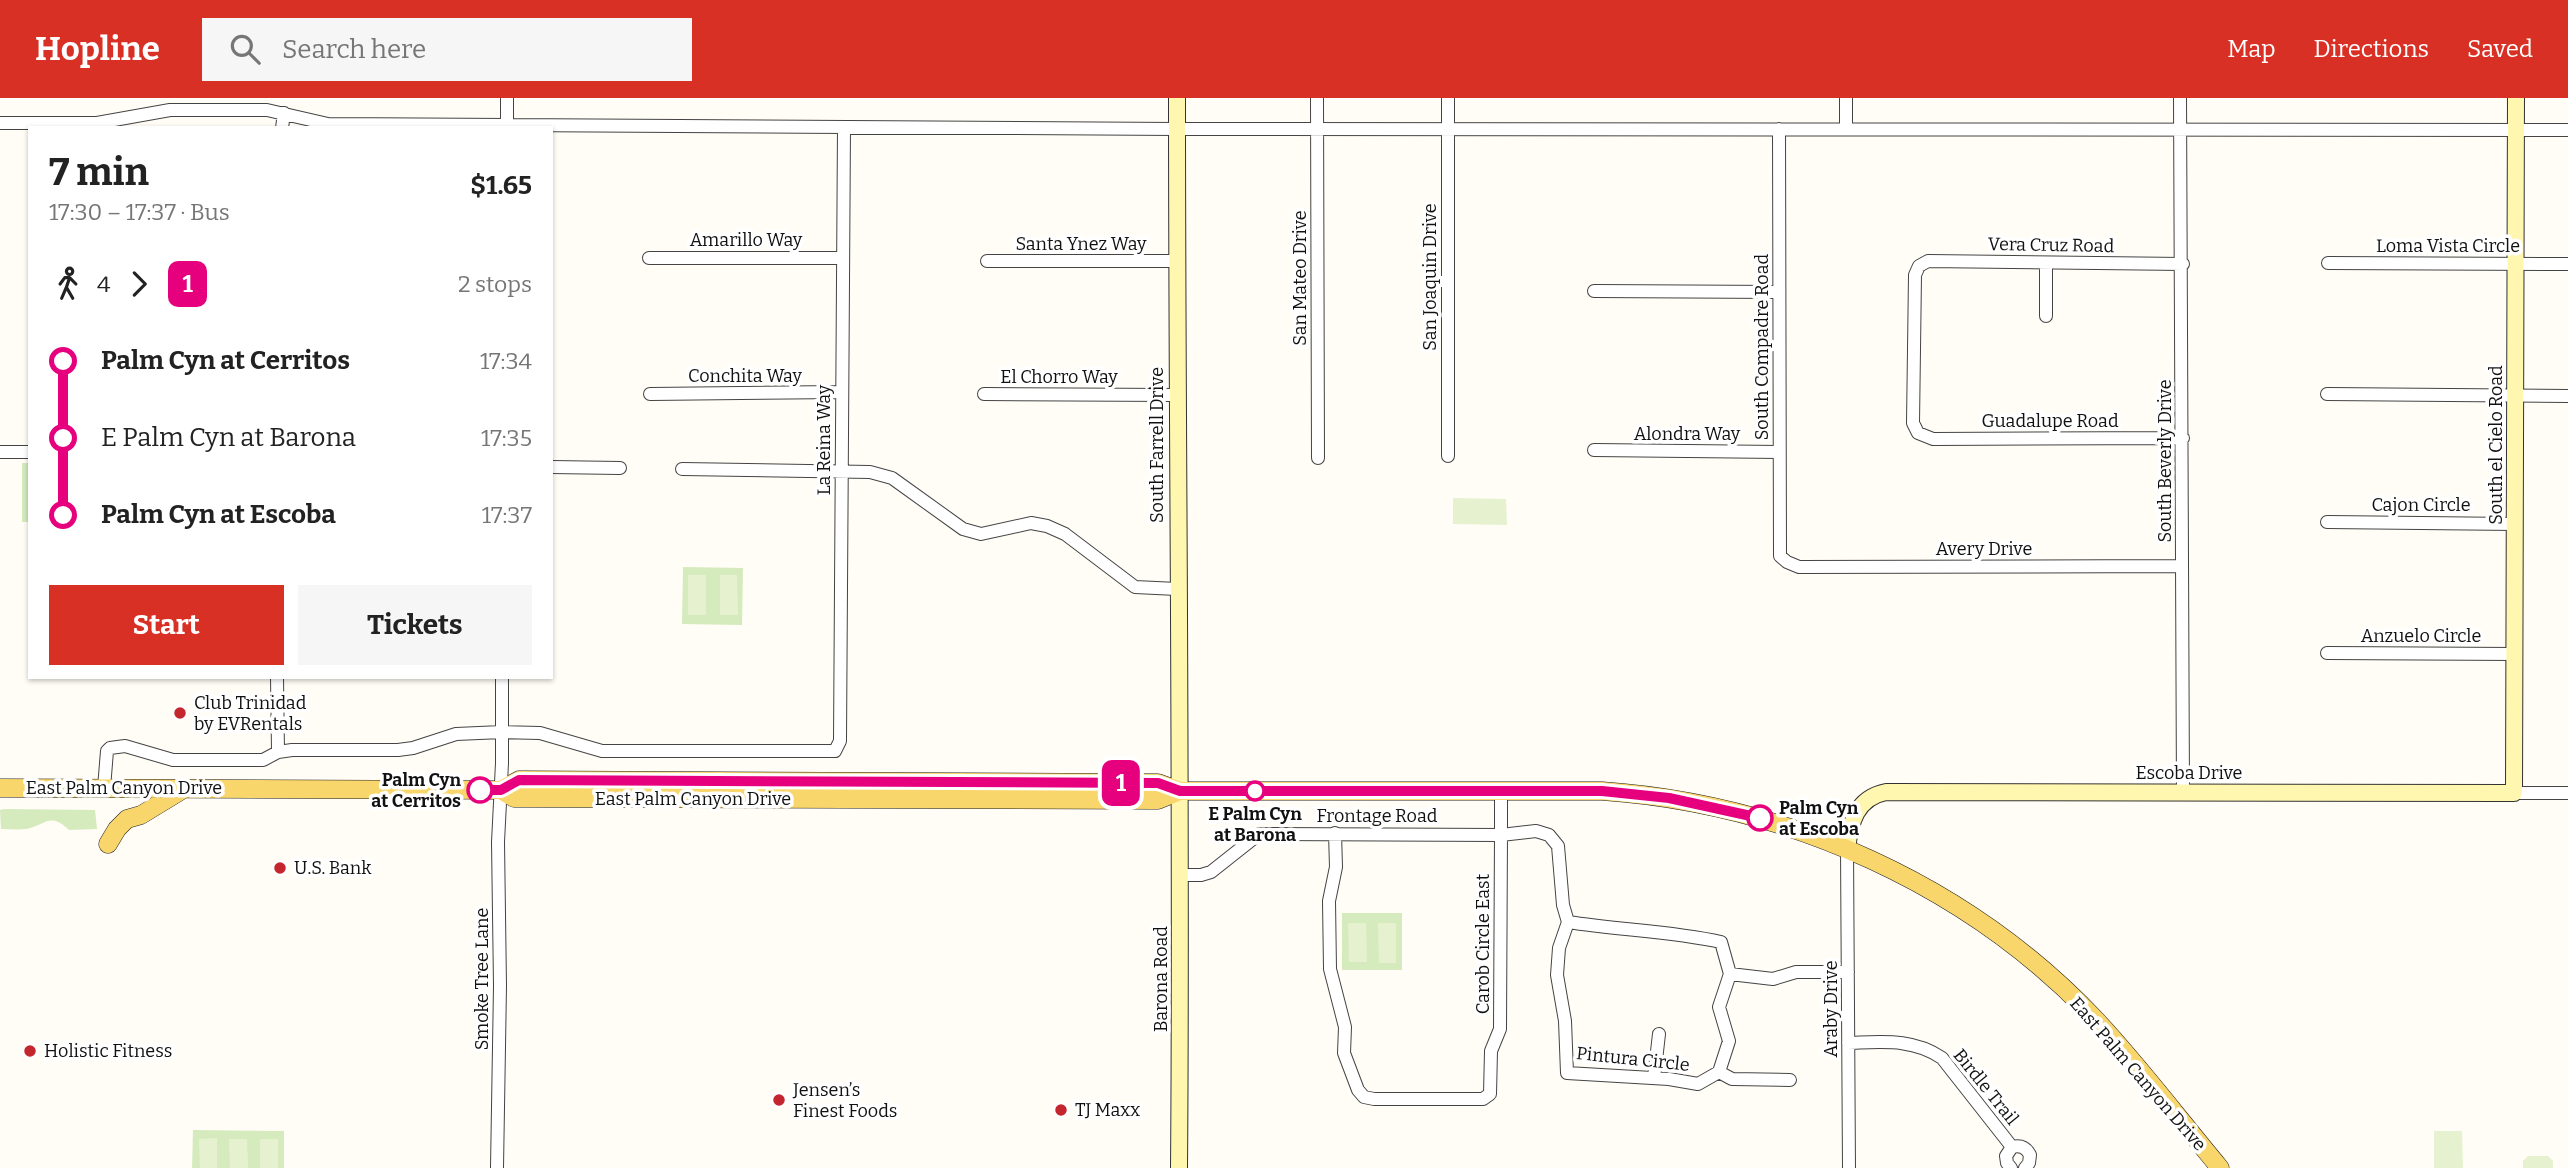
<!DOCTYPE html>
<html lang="en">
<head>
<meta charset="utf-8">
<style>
	body { margin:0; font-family:Bitter,serif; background:#f6f6f6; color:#222; height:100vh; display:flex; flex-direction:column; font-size:26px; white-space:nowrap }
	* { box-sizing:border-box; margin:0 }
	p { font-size:23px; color:#767676 }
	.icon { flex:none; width:38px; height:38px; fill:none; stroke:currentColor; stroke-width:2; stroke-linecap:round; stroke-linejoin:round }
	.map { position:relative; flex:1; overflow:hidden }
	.panel { position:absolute; left:28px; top:28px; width:525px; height:553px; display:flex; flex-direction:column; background:#fff; border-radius:0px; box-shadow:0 2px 5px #0004 }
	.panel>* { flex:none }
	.badge { padding:0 14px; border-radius:10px; font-size:24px; line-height:46px }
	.map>.badge { position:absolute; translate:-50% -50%; box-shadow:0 0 0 4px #fff }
	.legs { display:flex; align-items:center; gap:10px; height:77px; padding:0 21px; font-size:23px }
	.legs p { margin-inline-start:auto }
	.head { display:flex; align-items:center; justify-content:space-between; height:119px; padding:0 21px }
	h1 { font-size:38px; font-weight:700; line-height:52px }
	.cta { display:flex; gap:14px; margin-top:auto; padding:14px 21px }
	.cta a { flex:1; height:80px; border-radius:0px; background:#d93025; color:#fff; font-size:28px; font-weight:700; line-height:80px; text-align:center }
	.cta a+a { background:#f6f6f6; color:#222 }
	ul { padding:0 21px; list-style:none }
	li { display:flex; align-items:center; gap:24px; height:77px; font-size:26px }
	li i { display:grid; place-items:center; width:10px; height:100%; margin:0 9px; background:currentColor }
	li i::after { content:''; width:18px; height:18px; margin:-9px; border:5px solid; border-radius:50%; background:#fff }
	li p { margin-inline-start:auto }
	li:first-child i { background:linear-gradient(#0000 50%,currentColor 0) }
	li:last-child i { background:linear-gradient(currentColor 50%,#0000 0) }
	header { display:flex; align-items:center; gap:42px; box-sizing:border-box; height:98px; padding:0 35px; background:#d93025; color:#fff }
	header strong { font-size:33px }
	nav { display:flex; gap:38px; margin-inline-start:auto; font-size:24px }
	.search { width:490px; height:63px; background:#f6f6f6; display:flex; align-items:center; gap:18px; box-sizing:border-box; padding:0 24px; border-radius:0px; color:#767676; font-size:26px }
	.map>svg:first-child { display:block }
	.green { fill:#d5ebbd }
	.pitch { fill:#e6f2cf }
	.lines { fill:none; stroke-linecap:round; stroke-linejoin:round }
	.street-casing { stroke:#444; stroke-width:14 }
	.secondary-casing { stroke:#333; stroke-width:18 }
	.primary-casing { stroke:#222; stroke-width:19 }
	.street { stroke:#fff; stroke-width:12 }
	.secondary { stroke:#fff6b0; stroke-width:16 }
	.primary { stroke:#f9d66b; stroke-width:18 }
	.line-1-casing { stroke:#fff; stroke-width:16 }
	.line-1 { stroke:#e6007e; stroke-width:10 }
	.poi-dot { fill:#c4262e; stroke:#fff; stroke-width:2.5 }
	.stop-1-dot { fill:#fff; stroke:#e6007e; stroke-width:3.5 }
	.labels { text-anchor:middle; stroke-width:7; stroke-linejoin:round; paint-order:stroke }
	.street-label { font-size:18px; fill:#111; stroke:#fff }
	.poi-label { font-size:18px; fill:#111; stroke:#fff; text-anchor:start }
	.stop-label { font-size:18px; font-weight:bold; fill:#111; stroke:#fff; text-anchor:end }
</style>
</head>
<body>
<header>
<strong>Hopline</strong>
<div class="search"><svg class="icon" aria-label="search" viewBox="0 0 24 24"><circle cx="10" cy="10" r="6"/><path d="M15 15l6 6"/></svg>Search here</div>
<nav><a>Map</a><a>Directions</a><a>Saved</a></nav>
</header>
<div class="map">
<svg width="2568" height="1070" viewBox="0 0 2568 1070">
	<rect width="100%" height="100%" fill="#fffdf5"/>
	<path class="green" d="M22,365H30V424H22Z
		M683,469L743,470L742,527L682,526Z
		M4,711L95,712L97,731L69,732C49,713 45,728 26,731C18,732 9,731 1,731L0,712Z
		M1342,815H1402V872H1342Z
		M193,1032L284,1033V1070H192Z"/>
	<path class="pitch" d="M1453,400L1506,401L1507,427L1453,426Z
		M688,477H706V517H688Z
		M720,477H737L738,517H720Z
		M1348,825H1366L1367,864H1349Z
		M1378,825H1396V865H1379Z
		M2434,1033H2462L2463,1070H2434Z
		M217,1040V1070H200L199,1041Z
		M229,1041H247L248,1070H230Z
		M260,1041H278V1070H260Z
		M2528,1058H2548L2553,1063V1070H2523V1063Z"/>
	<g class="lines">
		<defs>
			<path id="street" d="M1317,0L1318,360
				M2180,0L2183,694
				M0,25H97L170,12H267L328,26L1177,31L2568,32
				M282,30L284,15
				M507,30V0
				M1846,30V0
				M1779,31L1780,458L1787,464L1799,469L2182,468
				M649,160H843
				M987,163H1176
				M2328,165L2568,166
				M2183,166L1928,163L1919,168L1915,177L1913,325L1918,335L1933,341L2183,340
				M1594,193L1779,194
				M2046,218V165
				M650,296L841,294
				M984,296L1176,297
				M2327,296L2568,298
				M1594,352L1779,354
				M0,354H30
				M1448,358V0
				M551,369L620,370
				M682,371L870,374L892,380L963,431L981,436L1031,425L1047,428L1065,436L1135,489L1177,491
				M2327,424L2515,426
				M2327,555L2516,556
				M277,579L278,654
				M104,690L107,653L110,650L125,648L173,662H263L278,654L292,652H398L413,650L456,636L502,634L540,635L602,653H835L840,643L844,29
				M2514,695H2568
				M1335,735L1336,769L1329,803L1330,871L1345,929L1344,955L1358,992L1364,999L1374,1001H1483L1490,996L1491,953L1500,931L1501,737L1536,733L1549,737L1558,748L1563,807L1568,824
				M1847,751L1849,1070
				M1180,777H1201L1211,774L1259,736L1501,737V692
				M1568,824C1619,832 1671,833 1721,844L1730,876L1719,909L1729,943L1719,974L1698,986L1669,981L1567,975L1565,923L1557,877L1559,850Z
				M1730,876L1773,881L1796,874H1848
				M1848,945C1882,944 1913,940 1942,960L2012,1049
				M1719,974L1732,981L1790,982
				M1654,980L1659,936
				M497,1070L500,888L498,744L502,665V579
				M2011,1070L2007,1065L2006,1058L2012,1049C2020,1047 2026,1049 2030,1057L2029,1065L2025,1070"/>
			<path id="secondary" d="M1177,0C1177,357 1182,713 1179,1070
				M1847,751C1850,725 1856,700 1886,694L2514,695L2516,0"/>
			<path id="primary" d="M0,690L501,692L519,682L1158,685L1180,693H1602C1788,706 1969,787 2097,923C2140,969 2179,1021 2220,1070
				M501,692L514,700L1158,702L1180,693
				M108,746L117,731L127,721L141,717L182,692"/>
		</defs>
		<use href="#street" class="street-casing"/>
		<use href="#secondary" class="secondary-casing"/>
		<use href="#primary" class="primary-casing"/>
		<use href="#street" class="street"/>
		<use href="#secondary" class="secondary"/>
		<use href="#primary" class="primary"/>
	</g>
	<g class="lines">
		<defs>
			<path id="line-1" d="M480,692H501L519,682L1158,685L1180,693H1602L1669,700L1760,720"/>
		</defs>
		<use href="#line-1" class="line-1-casing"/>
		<use href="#line-1" class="line-1"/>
	</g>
	<g class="poi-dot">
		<circle cx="180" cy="615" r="7"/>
		<circle cx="280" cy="770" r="7"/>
		<circle cx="30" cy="953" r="7"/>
		<circle cx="779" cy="1002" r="7"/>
		<circle cx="1061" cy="1012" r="7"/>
	</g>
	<g class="stop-1-dot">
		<circle cx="480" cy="692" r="12"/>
		<circle cx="1255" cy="693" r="9"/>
		<circle cx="1760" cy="720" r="12"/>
	</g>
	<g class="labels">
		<g class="street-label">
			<text x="746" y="148">Amarillo Way</text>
			<text x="1081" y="152">Santa Ynez Way</text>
			<text transform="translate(2051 147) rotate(1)" y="6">Vera Cruz Road</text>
			<text x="2448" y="154">Loma Vista Circle</text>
			<text transform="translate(1430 179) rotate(-90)" y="6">San Joaquin Drive</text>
			<text transform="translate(1300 180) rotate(-90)" y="6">San Mateo Drive</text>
			<text transform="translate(1762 249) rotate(-90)" y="6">South Compadre Road</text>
			<text x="745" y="284">Conchita Way</text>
			<text x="1059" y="285">El Chorro Way</text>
			<text x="2050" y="329">Guadalupe Road</text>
			<text x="1687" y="342">Alondra Way</text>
			<text transform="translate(824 342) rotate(-90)" y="6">La Reina Way</text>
			<text transform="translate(1157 347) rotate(-90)" y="6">South Farrell Drive</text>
			<text transform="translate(2496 347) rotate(-90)" y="6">South el Cielo Road</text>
			<text transform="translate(2165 363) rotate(-90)" y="6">South Beverly Drive</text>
			<text x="2421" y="413">Cajon Circle</text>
			<text x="1984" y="457">Avery Drive</text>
			<text x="2421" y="544">Anzuelo Circle</text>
			<text x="2189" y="681">Escoba Drive</text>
			<text x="124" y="696">East Palm Canyon Drive</text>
			<text x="693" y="707">East Palm Canyon Drive</text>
			<text x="1377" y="724">Frontage Road</text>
			<text transform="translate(1483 846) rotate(-90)" y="6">Carob Circle East</text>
			<text transform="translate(482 881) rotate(-90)" y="6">Smoke Tree Lane</text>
			<text transform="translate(1161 881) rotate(-90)" y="6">Barona Road</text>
			<text transform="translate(1831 911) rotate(-90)" y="6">Araby Drive</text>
			<text transform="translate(1633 961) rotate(6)" y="6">Pintura Circle</text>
			<text transform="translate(2138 976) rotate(49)" y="6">East Palm Canyon Drive</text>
			<text transform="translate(1986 989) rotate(51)" y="6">Birdle Trail</text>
		</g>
		<g class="poi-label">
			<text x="194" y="611">Club Trinidad<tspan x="194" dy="21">by EVRentals</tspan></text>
			<text x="294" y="776">U.S. Bank</text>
			<text x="44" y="959">Holistic Fitness</text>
			<text x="793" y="998">Jensen’s<tspan x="793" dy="21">Finest Foods</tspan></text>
			<text x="1075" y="1018">TJ Maxx</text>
		</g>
		<g class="stop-label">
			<text x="461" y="688">Palm Cyn<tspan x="461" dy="21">at Cerritos</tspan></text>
			<text x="1779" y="716" text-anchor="start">Palm Cyn<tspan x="1779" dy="21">at Escoba</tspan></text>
			<text x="1255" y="722" text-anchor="middle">E Palm Cyn<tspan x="1255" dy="21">at Barona</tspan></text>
		</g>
	</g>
</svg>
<b class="badge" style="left:1121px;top:685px;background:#e6007e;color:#fff">1</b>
<section class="panel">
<div class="head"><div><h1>7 min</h1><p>17:30 – 17:37 · Bus</p></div><b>$1.65</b></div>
<div class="legs"><svg class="icon" aria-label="walk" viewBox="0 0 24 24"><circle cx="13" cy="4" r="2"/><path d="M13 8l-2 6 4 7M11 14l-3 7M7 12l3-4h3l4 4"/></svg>4<svg class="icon" aria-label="forward" viewBox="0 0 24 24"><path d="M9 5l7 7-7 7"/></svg><b class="badge" style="background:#e6007e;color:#fff">1</b><p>2 stops</p></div>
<ul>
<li><i style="color:#e6007e"></i><b>Palm Cyn at Cerritos</b><p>17:34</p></li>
<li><i style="color:#e6007e"></i><span>E Palm Cyn at Barona</span><p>17:35</p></li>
<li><i style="color:#e6007e"></i><b>Palm Cyn at Escoba</b><p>17:37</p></li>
</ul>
<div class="cta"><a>Start</a><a>Tickets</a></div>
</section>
</div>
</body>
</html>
